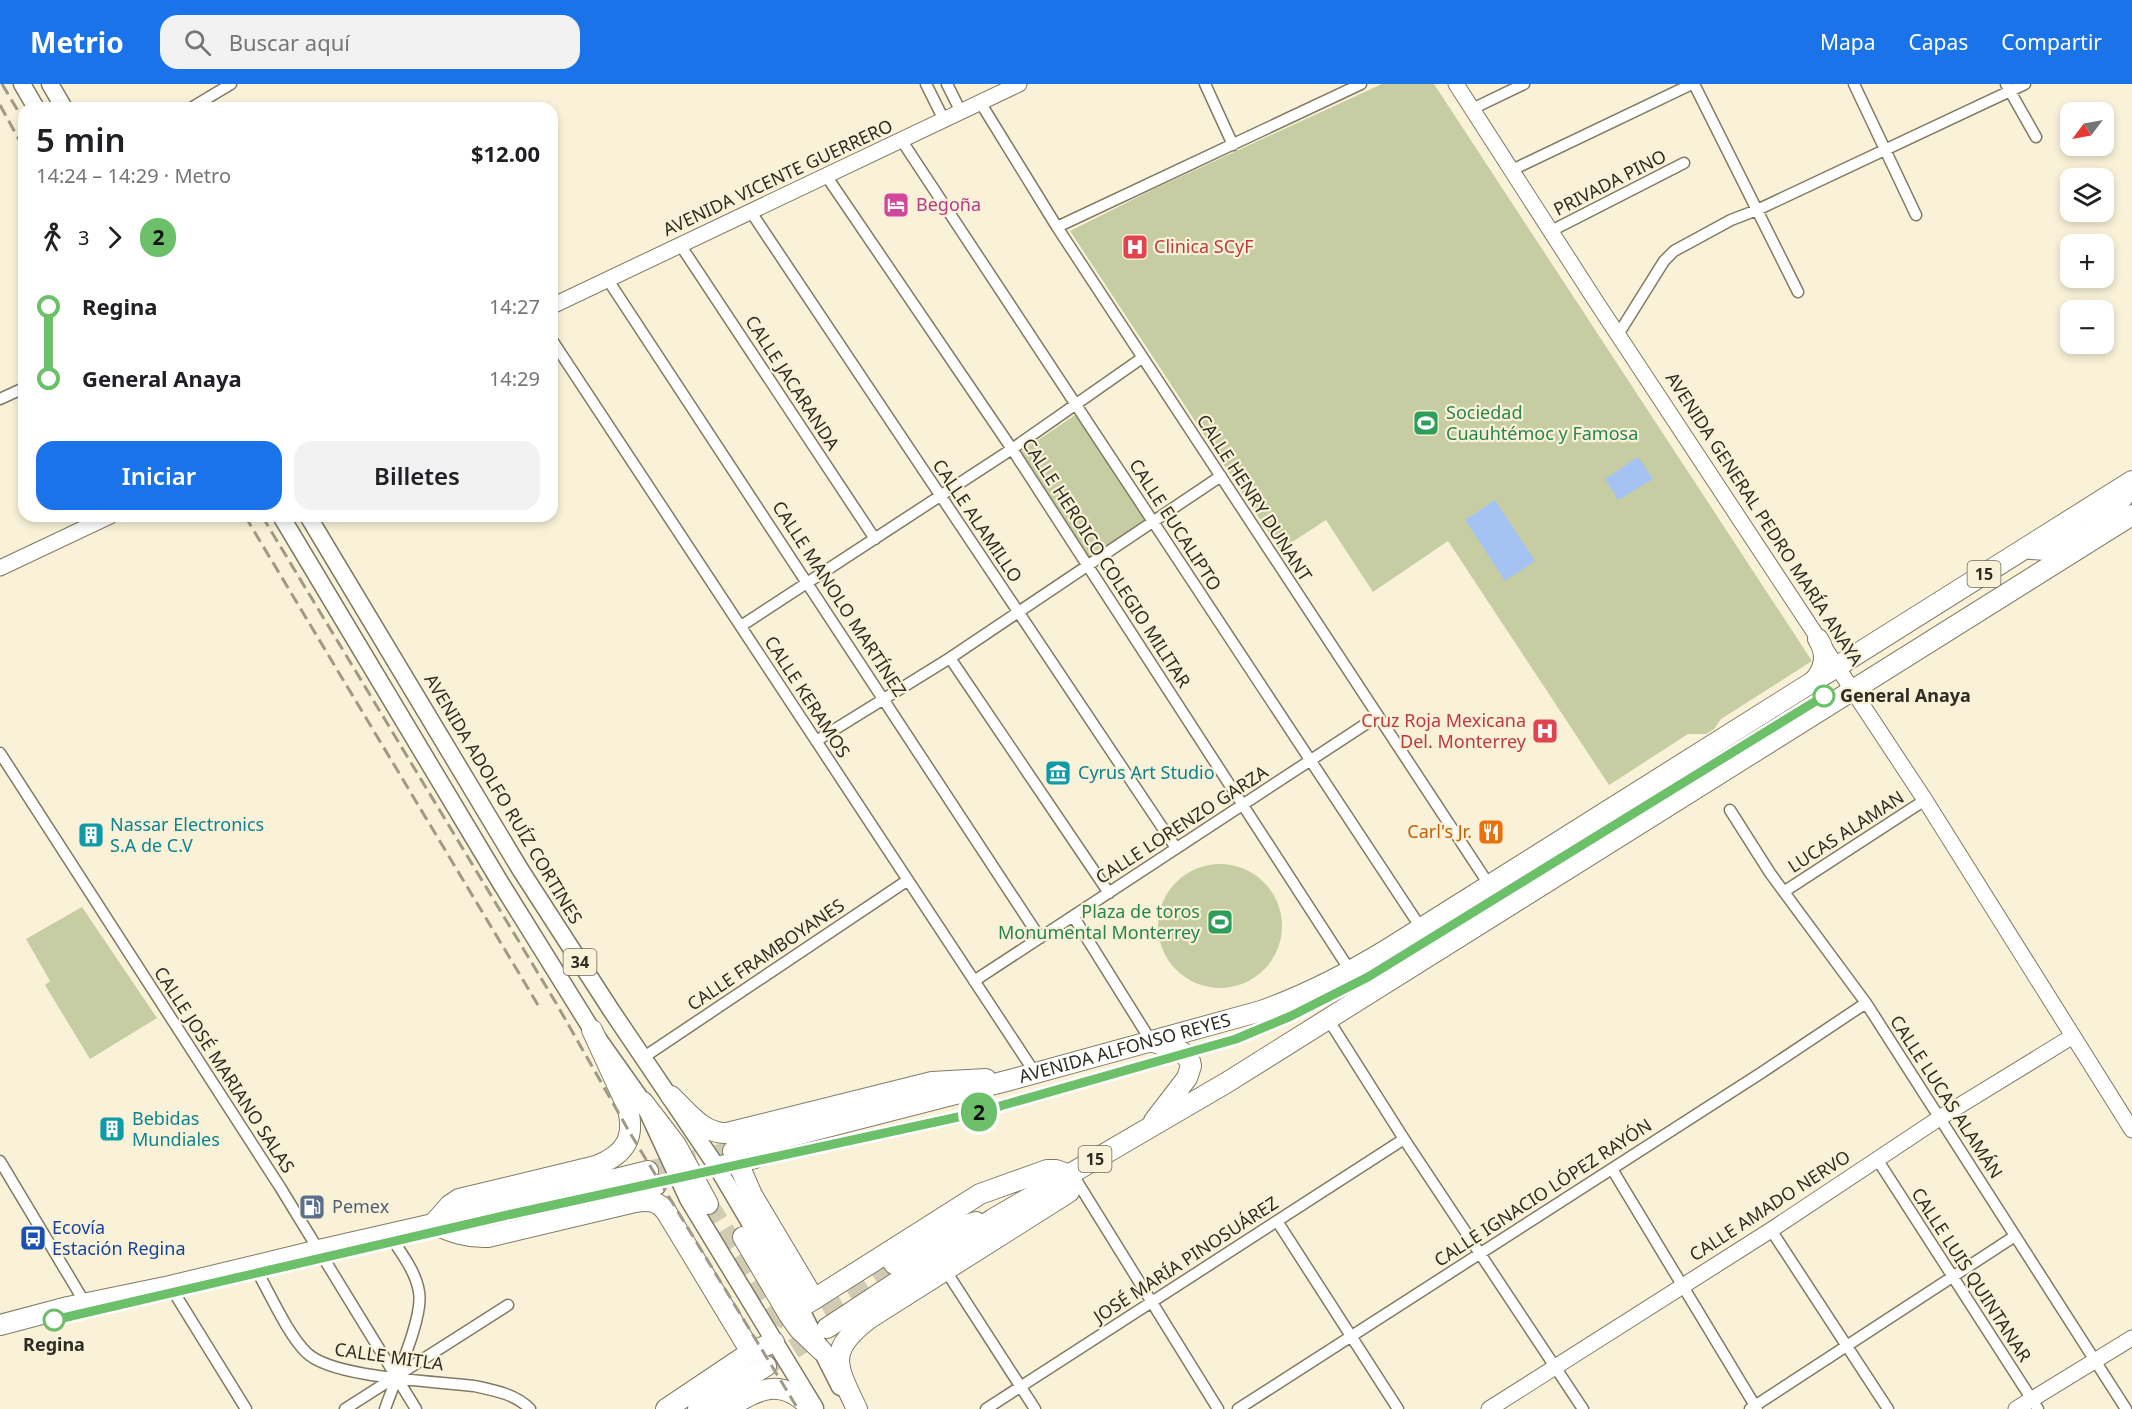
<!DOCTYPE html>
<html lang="es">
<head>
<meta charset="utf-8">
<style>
	body { margin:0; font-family:"Noto Sans",sans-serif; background:#f2f2f2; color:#202124; height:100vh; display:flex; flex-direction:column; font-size:22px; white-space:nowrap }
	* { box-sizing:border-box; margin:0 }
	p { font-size:20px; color:#757577 }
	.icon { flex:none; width:33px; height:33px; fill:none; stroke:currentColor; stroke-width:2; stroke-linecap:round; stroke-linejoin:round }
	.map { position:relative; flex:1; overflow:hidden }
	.drawer { position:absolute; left:18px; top:18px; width:540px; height:420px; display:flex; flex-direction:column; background:#fff; border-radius:18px; box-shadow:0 3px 9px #0003 }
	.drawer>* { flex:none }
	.badge { padding:0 12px; border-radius:20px; font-size:21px; line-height:39px }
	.needle { width:39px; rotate:238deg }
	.tools { position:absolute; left:2060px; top:18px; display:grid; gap:12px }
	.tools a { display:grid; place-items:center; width:54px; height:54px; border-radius:12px; background:#fff; box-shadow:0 3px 9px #0003; font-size:30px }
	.map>.badge { position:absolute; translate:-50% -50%; box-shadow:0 0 0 3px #fff }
	.legs { display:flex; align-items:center; gap:9px; height:66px; padding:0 18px; font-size:20px }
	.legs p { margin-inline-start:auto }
	.summary { display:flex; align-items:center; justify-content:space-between; height:102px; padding:0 18px }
	h1 { font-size:33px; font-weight:600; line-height:45px }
	.cta { display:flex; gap:12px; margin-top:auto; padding:12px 18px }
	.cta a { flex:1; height:69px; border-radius:18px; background:#1a73e8; color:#fff; font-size:24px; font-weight:600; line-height:69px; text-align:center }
	.cta a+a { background:#f2f2f2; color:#202124 }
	ul { padding:0 18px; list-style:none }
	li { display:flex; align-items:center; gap:21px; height:72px; font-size:22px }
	li i { display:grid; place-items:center; width:9px; height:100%; margin:0 8px; background:currentColor }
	li i::after { content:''; width:15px; height:15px; margin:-8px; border:4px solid; border-radius:50%; background:#fff }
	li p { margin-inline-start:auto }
	li:first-child i { background:linear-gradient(#0000 50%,currentColor 0) }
	li:last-child i { background:linear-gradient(currentColor 50%,#0000 0) }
	header { display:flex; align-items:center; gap:36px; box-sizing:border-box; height:84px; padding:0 30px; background:#1a73e8; color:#fff }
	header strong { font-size:28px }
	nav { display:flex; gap:33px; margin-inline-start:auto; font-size:21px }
	.search { width:420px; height:54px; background:#f2f2f2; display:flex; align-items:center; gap:15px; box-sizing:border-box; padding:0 21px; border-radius:18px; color:#757577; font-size:22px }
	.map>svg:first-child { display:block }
	.green { fill:#c6cda2 }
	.water { fill:#a4c3f3 }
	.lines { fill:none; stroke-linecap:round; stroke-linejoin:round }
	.highway-tunnel { stroke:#d1cbb4; stroke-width:20; stroke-dasharray:20 10; stroke-linecap:butt }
	.street-casing { stroke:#817a63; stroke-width:13 }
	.secondary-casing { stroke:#817a63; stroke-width:17 }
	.primary-casing { stroke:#817a63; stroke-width:19 }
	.highway-casing { stroke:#817a63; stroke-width:22 }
	.street { stroke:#fff; stroke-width:10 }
	.secondary { stroke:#fff; stroke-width:15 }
	.primary { stroke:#fff; stroke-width:16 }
	.highway { stroke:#fff; stroke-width:20 }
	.rail { stroke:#9f9986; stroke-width:3; stroke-dasharray:12 6; stroke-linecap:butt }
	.line-1-casing { stroke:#fff; stroke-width:14 }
	.line-1 { stroke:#6bc069; stroke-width:9 }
	.stop-1-dot { fill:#fff; stroke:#6bc069; stroke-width:3 }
	.labels { text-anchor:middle; stroke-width:4.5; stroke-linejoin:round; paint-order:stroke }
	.shield { fill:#faf2d8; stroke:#6c6859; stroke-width:1.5 }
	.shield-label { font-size:16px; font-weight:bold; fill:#2f2d23 }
	.street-label { font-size:18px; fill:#2f2d23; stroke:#faf2d8 }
	.hotel-label { font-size:18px; fill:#b23c85; stroke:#faf2d8; text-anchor:start }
	.health-label { font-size:18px; fill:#be3a42; stroke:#faf2d8; text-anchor:start }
	.leisure-label { font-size:18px; fill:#27864d; stroke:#faf2d8; text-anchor:start }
	.stop-label { font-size:18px; font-weight:bold; fill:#2f2d23; stroke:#faf2d8; text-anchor:start }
	.culture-label { font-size:18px; fill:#0d838f; stroke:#faf2d8; text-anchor:start }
	.food-label { font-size:18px; fill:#c56008; stroke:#faf2d8; text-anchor:end }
	.service-label { font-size:18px; fill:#4e5e75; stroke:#faf2d8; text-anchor:start }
	.transit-label { font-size:18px; fill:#164399; stroke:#faf2d8; text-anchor:start }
</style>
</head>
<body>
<header>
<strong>Metrio</strong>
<div class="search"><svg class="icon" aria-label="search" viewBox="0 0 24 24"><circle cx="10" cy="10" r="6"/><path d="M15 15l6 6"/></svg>Buscar aquí</div>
<nav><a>Mapa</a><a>Capas</a><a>Compartir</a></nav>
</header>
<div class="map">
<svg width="2132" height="1325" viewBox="0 0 2132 1325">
	<rect width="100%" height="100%" fill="#faf2d8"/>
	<path class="green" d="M1382,0H1434L1812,577L1721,635L1714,645L1706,650H1688L1609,701L1448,457L1373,508L1326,436L1280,466L1070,147L1156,104Z
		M1078,329L1149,437L1087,477L1019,369Z
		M1158 842a62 62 0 1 1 124 0a62 62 0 1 1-124 0Z
		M82,823L157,934L90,975L45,901L50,897L26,855Z"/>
	<path class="water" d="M1638,373L1653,395L1618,416L1605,395Z
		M1495,416L1535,477L1505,497L1465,436Z"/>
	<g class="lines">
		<path class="highway-tunnel" d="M648,1087L733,1067
			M708,1120L776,1229C781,1233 786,1237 793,1237C814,1237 874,1193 894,1180
			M768,1281L822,1247"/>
		<defs>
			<path id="street" d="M926,0L944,36
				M947,0L961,28
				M1205,0L1233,61
				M1694,0L1798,208
				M1854,0L1916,131
				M2006,0L2036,53
				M980,18L1057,143L1505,825
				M191,24L231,0
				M1472,25L1524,0
				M902,57L1421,844
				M1512,86L1692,0
				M827,93L1012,365L1351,888
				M751,128L1176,764
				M1057,143L1361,0
				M1551,147L1684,79
				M681,162L875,455
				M608,196L1040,854
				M1619,249L1664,177L1674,167L1731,136L1757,126L2025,0
				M552,256L1035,989
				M0,315L24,304
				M741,542L1012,365L1142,274
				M950,574L1109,809
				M816,657L950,574L1221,392
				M0,669L280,1103L416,1325
				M1730,726L1770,789L1866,919L2126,1325
				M1785,807L1925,716
				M1073,832L1151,957
				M974,897L1378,632
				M1328,935L1404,1055L1583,1325
				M644,973L908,796
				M1877,1075L2038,1325
				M0,1077L85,1219
				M1612,1085L1757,1325
				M1073,1091L1218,1325
				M1277,1137L1398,1325
				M1771,1146L1888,1325
				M254,1182C269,1207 287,1250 307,1269C333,1294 435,1297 474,1302C493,1306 516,1310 530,1325
				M946,1187L1035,1325
				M170,1202L246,1325
				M345,1325L508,1221
				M385,1325C394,1298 424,1233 419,1208C416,1187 400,1168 389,1150
				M986,1325L1404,1055
				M1238,1325L1761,989L1866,919
				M1750,1325L2015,1152"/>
			<path id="secondary" d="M1456,0L1595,216L1925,716L2132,1046
				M552,222L1019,0
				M0,484L110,432
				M1489,1325L1771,1146L1941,1033L2073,952
				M2016,1325L2132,1254"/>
			<path id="primary" d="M22,0L36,24
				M50,0L64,24
				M281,432L500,798L592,946L643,1018L688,1115L815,1324
				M308,432L520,785L611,926L717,1083L800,1224L840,1303"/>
			<g id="highway">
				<path d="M2088,453C2095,433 2117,426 2127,407"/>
				<path d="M2031,465L2045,466L2088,448"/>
				<path d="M1812,599C1825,586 1828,570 1818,555"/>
				<path d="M1151,957L1182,968L1190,977L1191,982L1187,994L1154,1037"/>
				<path d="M671,1012C687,1027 703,1050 727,1049L932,998L986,995"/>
				<path d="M643,1018L676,1061L708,1120"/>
				<path id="s1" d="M733,1067L1010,996L1261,927C1306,911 1347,890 1388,865L2132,397"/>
				<path d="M738,1079L752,1111L814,1215"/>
				<path d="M717,1083L755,1074"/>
				<path d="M620,1108L656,1101"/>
				<path d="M433,1140C452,1148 467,1154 488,1153L635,1118C649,1116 658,1116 667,1129L751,1268"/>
				<path d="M433,1140L450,1121L459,1115L596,1082C626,1070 636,1053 627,1022L592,946"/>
				<path d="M743,1153L789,1231L799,1245L822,1267"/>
				<path d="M894,1180L953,1145L976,1138"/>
				<path d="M800,1224L980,1110L1047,1086H1056L1070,1091L1069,1108L870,1234C826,1267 836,1281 857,1325"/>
				<path d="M0,1241L68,1223L170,1202L319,1166L433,1140L648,1087"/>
				<path d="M827,1244L993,1135L1226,999L2132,431"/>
				<path d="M666,1325L751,1268L774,1258"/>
				<path d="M698,1325L766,1282"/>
				<path d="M726,1325C759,1305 781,1292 812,1325"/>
			</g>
		</defs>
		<use href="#street" class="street-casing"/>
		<use href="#secondary" class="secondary-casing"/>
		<use href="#primary" class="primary-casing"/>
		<use href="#highway" class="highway-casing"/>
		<use href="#street" class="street"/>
		<use href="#secondary" class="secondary"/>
		<use href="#primary" class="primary"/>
		<use href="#highway" class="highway"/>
		<path class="rail" d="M2,0L24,37
			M0,21L24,65
			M245,432L541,926
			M262,432L556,919L630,1049L798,1325"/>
	</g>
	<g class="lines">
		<defs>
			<path id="line-1" d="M54,1236L512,1130L972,1030L1236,955L1291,932L1368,893L1824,612"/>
		</defs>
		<use href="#line-1" class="line-1-casing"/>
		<use href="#line-1" class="line-1"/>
	</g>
	<defs>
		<symbol id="hotel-square" viewBox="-11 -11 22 22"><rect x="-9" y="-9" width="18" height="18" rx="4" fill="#d1479c" stroke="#faf2d8"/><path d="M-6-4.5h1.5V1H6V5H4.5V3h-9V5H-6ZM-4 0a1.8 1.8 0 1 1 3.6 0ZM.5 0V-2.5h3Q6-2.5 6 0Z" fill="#fff"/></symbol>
		<symbol id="hospital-square" viewBox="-11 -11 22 22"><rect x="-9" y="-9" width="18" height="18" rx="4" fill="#e0444e" stroke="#faf2d8"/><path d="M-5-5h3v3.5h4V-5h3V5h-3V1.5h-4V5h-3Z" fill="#fff"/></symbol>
		<symbol id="stadium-square" viewBox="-11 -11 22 22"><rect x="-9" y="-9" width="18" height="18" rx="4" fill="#2e9e5b" stroke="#faf2d8"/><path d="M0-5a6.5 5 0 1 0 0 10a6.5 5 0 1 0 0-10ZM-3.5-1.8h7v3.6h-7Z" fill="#fff"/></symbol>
		<symbol id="museum-square" viewBox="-11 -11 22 22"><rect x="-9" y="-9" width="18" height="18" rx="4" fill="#0f9aa8" stroke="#faf2d8"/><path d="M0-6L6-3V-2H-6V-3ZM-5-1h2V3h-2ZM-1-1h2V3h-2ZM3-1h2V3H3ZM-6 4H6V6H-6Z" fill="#fff"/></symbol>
		<symbol id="restaurant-square" viewBox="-11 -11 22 22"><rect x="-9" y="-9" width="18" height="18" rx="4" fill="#e8710a" stroke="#faf2d8"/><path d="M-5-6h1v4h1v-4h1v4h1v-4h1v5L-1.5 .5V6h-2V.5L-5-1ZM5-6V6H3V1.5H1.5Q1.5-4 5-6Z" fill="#fff"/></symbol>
		<symbol id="building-square" viewBox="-11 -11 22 22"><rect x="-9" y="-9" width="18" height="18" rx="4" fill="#0f9aa8" stroke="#faf2d8"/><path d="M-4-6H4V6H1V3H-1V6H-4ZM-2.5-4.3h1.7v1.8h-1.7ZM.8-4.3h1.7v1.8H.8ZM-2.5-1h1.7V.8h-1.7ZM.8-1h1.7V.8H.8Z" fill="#fff"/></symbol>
		<symbol id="fuel-square" viewBox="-11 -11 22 22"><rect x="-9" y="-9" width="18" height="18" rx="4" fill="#5c6f8a" stroke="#faf2d8"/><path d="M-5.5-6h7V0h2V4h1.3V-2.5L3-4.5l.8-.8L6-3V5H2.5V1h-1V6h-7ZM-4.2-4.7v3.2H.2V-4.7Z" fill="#fff"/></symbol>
		<symbol id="bus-square" viewBox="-11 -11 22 22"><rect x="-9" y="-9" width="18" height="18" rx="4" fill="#1a4fb4" stroke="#faf2d8"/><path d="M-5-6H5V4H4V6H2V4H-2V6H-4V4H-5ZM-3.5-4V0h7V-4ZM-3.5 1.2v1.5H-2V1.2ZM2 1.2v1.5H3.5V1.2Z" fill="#fff"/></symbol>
	</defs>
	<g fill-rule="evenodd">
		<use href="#hotel-square" x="881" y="106" width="30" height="30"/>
		<use href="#hospital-square" x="1120" y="148" width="30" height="30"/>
		<use href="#stadium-square" x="1411" y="324" width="30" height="30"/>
		<use href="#hospital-square" x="1530" y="632" width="30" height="30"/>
		<use href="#museum-square" x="1043" y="674" width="30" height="30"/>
		<use href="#restaurant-square" x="1476" y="733" width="30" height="30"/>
		<use href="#building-square" x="76" y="736" width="30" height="30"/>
		<use href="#stadium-square" x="1205" y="823" width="30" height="30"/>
		<use href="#building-square" x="97" y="1030" width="30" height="30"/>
		<use href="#fuel-square" x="297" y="1108" width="30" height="30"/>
		<use href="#bus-square" x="18" y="1139" width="30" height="30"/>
	</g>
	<g class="stop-1-dot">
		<circle cx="1824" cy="612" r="10"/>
		<circle cx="54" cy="1236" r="10"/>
	</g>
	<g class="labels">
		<g class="shield">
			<rect x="1967.5" y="477" width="33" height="26" rx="4.5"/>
			<rect x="563.5" y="865" width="33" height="26" rx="4.5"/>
			<rect x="1078.5" y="1062" width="33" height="26" rx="4.5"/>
		</g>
		<g class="shield-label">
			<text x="1984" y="496">15</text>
			<text x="580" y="884">34</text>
			<text x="1095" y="1081">15</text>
		</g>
		<g class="street-label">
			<text transform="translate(778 94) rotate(-25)" y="6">AVENIDA VICENTE GUERRERO</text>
			<text transform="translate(1610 99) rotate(-27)" y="6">PRIVADA PINO</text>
			<text transform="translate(792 299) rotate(57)" y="6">CALLE JACARANDA</text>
			<text transform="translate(1254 414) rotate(57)" y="6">CALLE HENRY DUNANT</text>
			<text transform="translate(1764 435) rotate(57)" y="6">AVENIDA GENERAL PEDRO MARÍA ANAYA</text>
			<text transform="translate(977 437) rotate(56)" y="6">CALLE ALAMILLO</text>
			<text transform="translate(1175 441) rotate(57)" y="6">CALLE EUCALIPTO</text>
			<text transform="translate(1106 479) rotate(57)" y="6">CALLE HEROICO COLEGIO MILITAR</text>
			<text transform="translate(839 515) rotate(57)" y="6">CALLE MANOLO MARTÍNEZ</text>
			<text transform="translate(807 613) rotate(57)" y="6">CALLE KERAMOS</text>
			<text transform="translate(503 715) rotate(59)" y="6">AVENIDA ADOLFO RUÍZ CORTINES</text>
			<text transform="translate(1182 741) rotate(-33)" y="6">CALLE LORENZO GARZA</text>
			<text transform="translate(1846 748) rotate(-33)" y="6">LUCAS ALAMAN</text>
			<text transform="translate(766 871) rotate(-34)" y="6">CALLE FRAMBOYANES</text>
			<text dy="6" stroke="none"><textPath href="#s1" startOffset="405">AVENIDA ALFONSO REYES</textPath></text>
			<text transform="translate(224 986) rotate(57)" y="6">CALLE JOSÉ MARIANO SALAS</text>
			<text transform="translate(1946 1013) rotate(57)" y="6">CALLE LUCAS ALAMÁN</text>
			<text transform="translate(1543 1109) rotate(-33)" y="6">CALLE IGNACIO LÓPEZ RAYÓN</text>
			<text transform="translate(1770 1122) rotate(-33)" y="6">CALLE AMADO NERVO</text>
			<text transform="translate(1186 1176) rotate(-33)" y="6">JOSÉ MARÍA PINOSUÁREZ</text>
			<text transform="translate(1971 1191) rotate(57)" y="6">CALLE LUIS QUINTANAR</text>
			<text transform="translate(389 1273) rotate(8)" y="6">CALLE MITLA</text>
		</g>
		<g class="hotel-label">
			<text x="916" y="127">Begoña</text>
		</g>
		<g class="health-label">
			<text x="1154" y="169">Clinica SCyF</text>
			<text x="1526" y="643" text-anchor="end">Cruz Roja Mexicana<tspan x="1526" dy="21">Del. Monterrey</tspan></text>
		</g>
		<g class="leisure-label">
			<text x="1446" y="335">Sociedad<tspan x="1446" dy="21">Cuauhtémoc y Famosa</tspan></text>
			<text x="1200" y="834" text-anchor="end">Plaza de toros<tspan x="1200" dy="21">Monumental Monterrey</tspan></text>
		</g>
		<g class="stop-label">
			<text x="1840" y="618">General Anaya</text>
			<text x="54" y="1267" text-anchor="middle">Regina</text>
		</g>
		<g class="culture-label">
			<text x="1078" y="695">Cyrus Art Studio</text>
			<text x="110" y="747">Nassar Electronics<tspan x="110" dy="21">S.A de C.V</tspan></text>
			<text x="132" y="1041">Bebidas<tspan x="132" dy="21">Mundiales</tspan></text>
		</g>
		<g class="food-label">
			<text x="1472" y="754">Carl's Jr.</text>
		</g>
		<g class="service-label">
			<text x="332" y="1129">Pemex</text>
		</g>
		<g class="transit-label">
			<text x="52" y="1150">Ecovía<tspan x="52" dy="21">Estación Regina</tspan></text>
		</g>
	</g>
</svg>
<div class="tools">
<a><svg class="needle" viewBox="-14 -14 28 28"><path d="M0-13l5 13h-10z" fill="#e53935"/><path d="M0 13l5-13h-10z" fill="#757577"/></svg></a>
<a><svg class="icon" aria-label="layers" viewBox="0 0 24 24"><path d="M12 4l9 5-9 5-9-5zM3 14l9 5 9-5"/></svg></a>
<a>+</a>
<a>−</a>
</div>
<b class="badge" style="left:979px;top:1028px;background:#6bc069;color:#111">2</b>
<section class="drawer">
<div class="summary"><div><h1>5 min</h1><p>14:24 – 14:29 · Metro</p></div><b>$12.00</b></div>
<div class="legs"><svg class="icon" aria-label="walk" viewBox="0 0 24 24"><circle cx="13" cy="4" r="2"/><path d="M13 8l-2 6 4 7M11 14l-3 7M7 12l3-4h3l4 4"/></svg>3<svg class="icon" aria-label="forward" viewBox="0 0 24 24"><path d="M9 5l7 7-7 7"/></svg><b class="badge" style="background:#6bc069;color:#111">2</b></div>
<ul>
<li><i style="color:#6bc069"></i><b>Regina</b><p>14:27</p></li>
<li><i style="color:#6bc069"></i><b>General Anaya</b><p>14:29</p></li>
</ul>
<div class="cta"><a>Iniciar</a><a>Billetes</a></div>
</section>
</div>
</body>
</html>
